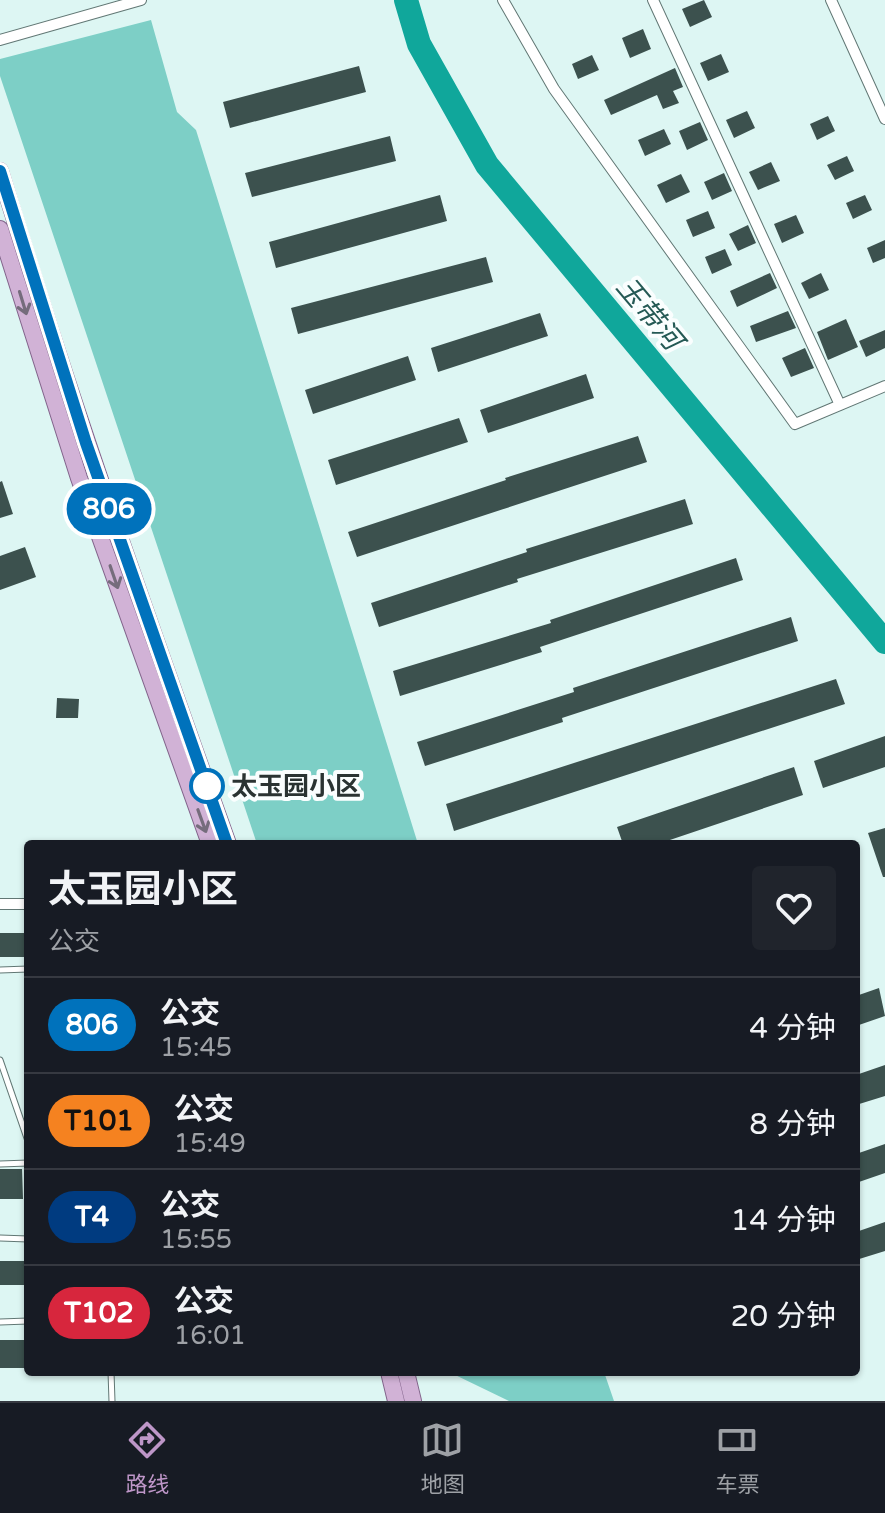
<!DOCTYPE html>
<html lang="zh">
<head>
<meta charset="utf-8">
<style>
	body { margin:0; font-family:"Varela Round","Noto Sans SC",sans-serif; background:#20242c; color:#f1f3f6; height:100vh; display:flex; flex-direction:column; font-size:30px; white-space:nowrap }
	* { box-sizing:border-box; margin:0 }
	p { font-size:26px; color:#9ea1a6 }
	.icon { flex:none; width:44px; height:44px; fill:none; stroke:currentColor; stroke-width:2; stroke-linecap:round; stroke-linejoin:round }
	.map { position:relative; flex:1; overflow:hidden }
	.drawer { position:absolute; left:24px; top:840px; width:836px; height:536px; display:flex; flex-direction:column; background:#171b24; border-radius:8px; box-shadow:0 2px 6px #0004 }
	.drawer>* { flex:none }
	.badge { padding:0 16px; border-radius:26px; font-size:28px; line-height:52px }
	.map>.badge { position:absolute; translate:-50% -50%; box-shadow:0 0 0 4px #fff }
	.round { display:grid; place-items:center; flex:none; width:84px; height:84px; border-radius:8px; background:#20242c }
	.summary { display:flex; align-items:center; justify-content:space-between; height:136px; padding:0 24px }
	h1 { font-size:38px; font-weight:700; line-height:60px }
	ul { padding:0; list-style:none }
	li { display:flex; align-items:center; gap:24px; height:96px; padding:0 24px; border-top:2px solid #363941 }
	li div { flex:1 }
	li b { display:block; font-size:30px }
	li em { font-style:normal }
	li .badge { min-width:88px; font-weight:700; text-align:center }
	.tabs { display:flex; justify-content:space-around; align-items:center; height:112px; border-top:2px solid #363941; background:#171b24; font-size:22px; color:#9ea1a6 }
	.tabs a { display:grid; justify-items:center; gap:4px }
	.tabs .current { color:#be96c8 }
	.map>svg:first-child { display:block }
	.green { fill:#7dcfc6 }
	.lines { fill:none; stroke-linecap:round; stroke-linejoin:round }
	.river { stroke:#10a79b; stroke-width:24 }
	.building { fill:#3c514e }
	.lane-casing { stroke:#617774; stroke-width:7 }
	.street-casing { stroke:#617774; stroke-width:12 }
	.primary-casing { stroke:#82648b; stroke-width:18 }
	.lane { stroke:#fff; stroke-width:5 }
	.street { stroke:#fff; stroke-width:10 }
	.primary { stroke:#d1b2d6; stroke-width:16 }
	.oneway { stroke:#756c7c }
	.line-casing { stroke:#fff; stroke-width:18 }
	.line { stroke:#0072bc; stroke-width:12 }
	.stop-dot { fill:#fff; stroke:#0072bc; stroke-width:4 }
	.labels { text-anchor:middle; stroke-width:8; stroke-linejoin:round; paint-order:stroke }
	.stop-label { font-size:26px; font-weight:bold; fill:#2a3332; stroke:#fafefe; text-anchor:start }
	.water-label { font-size:28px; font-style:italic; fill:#255a55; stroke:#fafefe }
</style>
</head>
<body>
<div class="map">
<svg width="885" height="1401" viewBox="0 0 885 1401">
	<rect width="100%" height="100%" fill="#ddf6f3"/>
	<path class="green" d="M151,20L177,112L196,130L418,844H257L0,76V59Z
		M449,1372H604L614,1401H509Z"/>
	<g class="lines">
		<path class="river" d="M406,0L419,44L487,165L885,642"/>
	</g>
	<path class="building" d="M704,0L712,17L690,27L682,9Z
		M643,29L651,49L630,58L622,38Z
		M721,54L729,72L708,81L700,63Z
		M592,55L599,70L578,79L572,64Z
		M359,66L366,92L230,128L223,102Z
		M675,68L683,87L673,91L679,103L663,109L657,95L611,115L604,100Z
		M747,111L755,128L734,138L726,120Z
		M828,116L835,131L817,140L810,124Z
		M700,122L708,140L687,150L679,131Z
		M664,129L671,144L645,156L638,140Z
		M390,136L396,161L252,197L245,173Z
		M847,156L854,171L835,180L827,165Z
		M771,162L780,181L758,190L749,172Z
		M724,173L732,191L712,200L704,182Z
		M681,174L690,192L666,203L657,185Z
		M440,195L447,221L276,268L269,242Z
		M865,195L872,210L853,219L846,203Z
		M708,211L715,228L693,237L686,220Z
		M796,215L804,233L782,243L774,224Z
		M748,225L756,243L738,251L729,234Z
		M885,240V258L873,263L867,248Z
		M725,249L732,265L712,274L705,257Z
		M486,257L493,282L298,334L291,308Z
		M770,273L777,288L737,307L730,291Z
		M821,273L829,290L809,299L801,283Z
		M788,311L796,328L756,342L750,326Z
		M540,313L548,336L438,372L431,348Z
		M846,319L858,347L828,360L817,332Z
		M885,330V348L866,357L859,341Z
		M805,348L814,368L791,377L782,358Z
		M408,356L416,380L313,414L305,390Z
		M586,374L594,398L488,433L480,410Z
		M459,418L468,442L336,485L328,460Z
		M638,436L647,462L357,557L348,532L506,480L505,478Z
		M2,481L13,514L0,518V482Z
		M685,499L693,524L517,579L518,582L379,627L371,603L527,552L526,549Z
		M25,547L36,577L0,590V556Z
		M736,558L743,580L540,647L542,652L400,696L393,671L551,623L550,620Z
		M791,617L798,641L562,718L563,722L425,766L417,742L574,692L573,688Z
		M836,679L845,704L454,831L446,804Z
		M57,698L79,699L78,718H56Z
		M885,736V767L823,788L814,761Z
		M794,767L803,795L658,844H623L617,827Z
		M885,828V877H883L868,833Z
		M0,933H28V957H0Z
		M879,988L885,1016L856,1026V996Z
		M885,1065V1096L856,1105V1075Z
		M885,1144V1173L856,1183V1154Z
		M0,1169H22L23,1199H0Z
		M885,1222V1251L856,1260V1232Z
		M0,1261H28V1285H0Z
		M0,1340H28V1368H0Z"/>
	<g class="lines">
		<defs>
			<path id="lane" d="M0,970L28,969
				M0,1060L28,1141
				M0,1164L28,1163
				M0,1238L28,1239
				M0,1322L28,1321
				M111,1372L112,1401"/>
			<path id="street" d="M503,0L554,89L795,424L885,386
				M653,0L840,405
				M831,0L885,119
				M0,40L141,0
				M0,904H28"/>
			<path id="primary" d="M0,171C69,398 148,621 228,844
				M0,229L79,478L210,844
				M389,1372L396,1401
				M406,1372L413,1401"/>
		</defs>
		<use href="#lane" class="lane-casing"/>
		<use href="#street" class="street-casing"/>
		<use href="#primary" class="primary-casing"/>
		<use href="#lane" class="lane"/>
		<use href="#street" class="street"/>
		<use href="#primary" class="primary"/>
	</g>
	<defs><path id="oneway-shaft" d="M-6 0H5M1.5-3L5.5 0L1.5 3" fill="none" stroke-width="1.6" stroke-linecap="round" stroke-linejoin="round" transform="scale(2)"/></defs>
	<g class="oneway">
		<use href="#oneway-shaft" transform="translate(23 303) rotate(73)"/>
		<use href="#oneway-shaft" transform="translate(114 577) rotate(71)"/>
		<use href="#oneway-shaft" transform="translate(202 821) rotate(70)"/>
	</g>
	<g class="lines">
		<defs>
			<path id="line" d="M0,171L86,443L227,844"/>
		</defs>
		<use href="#line" class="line-casing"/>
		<use href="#line" class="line"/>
	</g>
	<circle class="stop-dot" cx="207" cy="786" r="16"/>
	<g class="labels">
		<g class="stop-label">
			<text x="231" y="795">太玉园小区</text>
		</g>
		<g class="water-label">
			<text transform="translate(650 313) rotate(50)" y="10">玉带河</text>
		</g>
	</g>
</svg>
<b class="badge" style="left:109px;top:509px;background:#0072bc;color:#fff">806</b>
<section class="drawer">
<div class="summary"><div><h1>太玉园小区</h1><p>公交</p></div><a class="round"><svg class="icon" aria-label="heart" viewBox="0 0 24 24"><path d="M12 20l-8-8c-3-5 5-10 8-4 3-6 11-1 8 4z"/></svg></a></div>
<ul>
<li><span class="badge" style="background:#0072bc;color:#fff">806</span><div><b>公交</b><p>15:45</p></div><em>4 分钟</em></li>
<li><span class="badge" style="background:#f58220;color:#111">T101</span><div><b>公交</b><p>15:49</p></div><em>8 分钟</em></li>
<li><span class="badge" style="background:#003b80;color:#fff">T4</span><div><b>公交</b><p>15:55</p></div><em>14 分钟</em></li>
<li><span class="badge" style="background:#d7263d;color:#fff">T102</span><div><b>公交</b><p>16:01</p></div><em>20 分钟</em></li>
</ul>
</section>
</div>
<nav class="tabs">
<a class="current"><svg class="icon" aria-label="directions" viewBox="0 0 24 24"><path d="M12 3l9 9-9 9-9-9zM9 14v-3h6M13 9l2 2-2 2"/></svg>路线</a>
<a><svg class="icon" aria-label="map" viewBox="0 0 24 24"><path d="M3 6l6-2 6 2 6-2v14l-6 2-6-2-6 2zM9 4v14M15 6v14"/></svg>地图</a>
<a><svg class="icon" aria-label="tickets" viewBox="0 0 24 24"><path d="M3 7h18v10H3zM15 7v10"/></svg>车票</a>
</nav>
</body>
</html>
